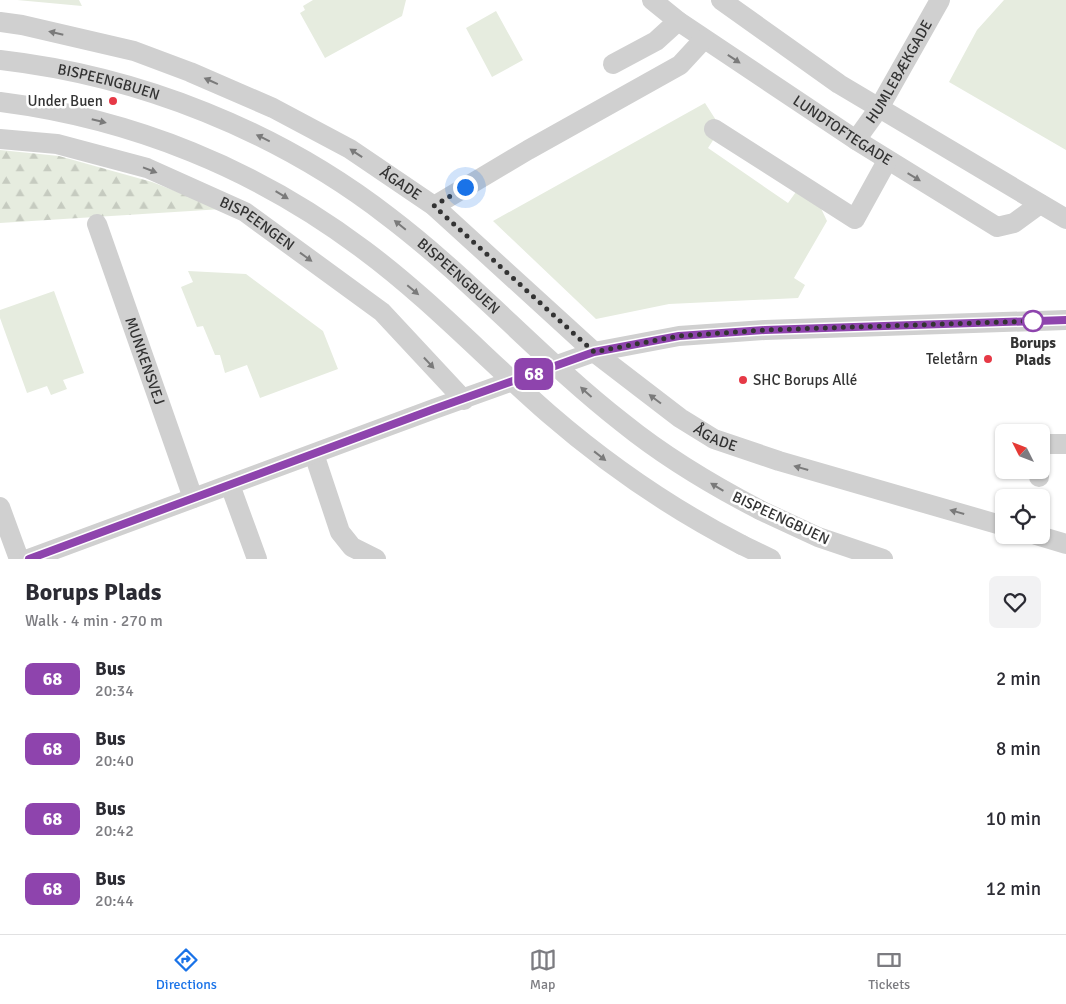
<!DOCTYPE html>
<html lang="en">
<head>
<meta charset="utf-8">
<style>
	body { margin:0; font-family:Signika,sans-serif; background:#f2f2f3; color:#2b2b33; height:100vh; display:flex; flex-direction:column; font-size:19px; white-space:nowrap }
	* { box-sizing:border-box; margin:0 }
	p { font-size:16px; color:#7c7c81 }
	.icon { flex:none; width:28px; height:28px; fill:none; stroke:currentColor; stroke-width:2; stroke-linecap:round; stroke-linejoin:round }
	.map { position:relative; height:559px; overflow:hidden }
	.drawer { display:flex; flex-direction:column; background:#fff; flex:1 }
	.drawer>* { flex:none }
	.badge { padding:0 10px; border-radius:8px; font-size:18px; line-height:32px }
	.needle { width:32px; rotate:312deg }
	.controls { position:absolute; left:995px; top:424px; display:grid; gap:10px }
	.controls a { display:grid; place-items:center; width:55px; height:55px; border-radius:8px; background:#fff; box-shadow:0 1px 4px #0004; font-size:25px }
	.you { position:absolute; width:25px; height:25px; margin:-12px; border:4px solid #fff; border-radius:50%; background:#1a73e8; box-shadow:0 0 0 8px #1a73e833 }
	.map>.badge { position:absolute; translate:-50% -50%; box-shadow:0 0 0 2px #fff }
	.round { display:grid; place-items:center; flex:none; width:52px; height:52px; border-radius:8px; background:#f2f2f3 }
	.head { display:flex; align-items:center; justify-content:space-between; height:85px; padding:0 25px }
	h1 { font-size:24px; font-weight:800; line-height:38px }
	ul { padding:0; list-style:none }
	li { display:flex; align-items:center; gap:15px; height:70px; padding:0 25px }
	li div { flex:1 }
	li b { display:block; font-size:19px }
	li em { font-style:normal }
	li .badge { min-width:55px; font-weight:700; text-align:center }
	.tab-bar { display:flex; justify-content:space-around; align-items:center; height:70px; border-top:1px solid #e1e1e2; background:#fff; font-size:14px; color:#7c7c81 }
	.tab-bar a { display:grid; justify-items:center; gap:2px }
	.tab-bar .active { color:#1a73e8 }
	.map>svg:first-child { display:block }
	.forest { fill:url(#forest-firs) }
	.park { fill:#e6ecdf }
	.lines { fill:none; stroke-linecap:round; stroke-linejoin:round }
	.minor { stroke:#d0d0d0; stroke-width:20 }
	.minor-bridge { stroke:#d0d0d0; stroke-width:20 }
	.oneway { fill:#7a7a7a }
	.line-casing { stroke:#fff; stroke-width:11 }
	.line { stroke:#8e44ad; stroke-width:8 }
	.walk { stroke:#333; stroke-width:5; stroke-dasharray:0 9 }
	.poi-dot { fill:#e63946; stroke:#fff; stroke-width:2 }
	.stop-dot { fill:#fff; stroke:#8e44ad; stroke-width:2.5 }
	.labels { text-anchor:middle; stroke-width:5; stroke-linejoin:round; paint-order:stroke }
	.street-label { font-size:15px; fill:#333; stroke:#fff }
	.poi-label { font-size:15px; fill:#333; stroke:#fff; text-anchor:end }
	.stop-label { font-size:15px; font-weight:bold; fill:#333; stroke:#fff }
</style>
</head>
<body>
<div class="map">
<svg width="1066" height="559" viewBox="0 0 1066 559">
	<defs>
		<pattern id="forest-firs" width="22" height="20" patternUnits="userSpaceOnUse" patternTransform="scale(1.25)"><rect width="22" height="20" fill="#e6ecdf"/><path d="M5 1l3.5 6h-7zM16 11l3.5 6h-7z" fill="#c6cbc0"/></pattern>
	</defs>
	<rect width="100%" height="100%" fill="#fff"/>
	<path class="forest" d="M0,150L59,156L152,182L222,209L0,223Z"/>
	<path class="park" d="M17,0H79L82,6Z
		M313,0H406L402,16L325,58L300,13L305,10L303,6Z
		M1004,0H1066V150L949,82L977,30Z
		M496,11L523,60L492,77L466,28Z
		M705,103L721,128L708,148L788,203L798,189L818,202L827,221L794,278L805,285L798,298L669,304L596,319L493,221Z
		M188,271L246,274L323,331L338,369L260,398L247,365L225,373L220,355H215L203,326L197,327L181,287L193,282Z
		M54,291L84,373L63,380L67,389L51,395L47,386L27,393L0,318V310Z"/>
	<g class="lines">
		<g class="minor">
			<path id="s1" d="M652,0L678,21L856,140L997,227L1014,223L1040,204"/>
			<path d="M721,0L839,84L1066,219"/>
			<path id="s2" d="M0,22L22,25L134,51L190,72L273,108L350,149L434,206L594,352L680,418L714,439L779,461L1004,526"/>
			<path d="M613,64L656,41L678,21"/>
			<path d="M714,129L855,219L887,161"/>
			<path id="s3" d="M0,139L57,144L147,168L245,212L382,312L464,400"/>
			<path id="s4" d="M856,140L879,108L940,0"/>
			<path d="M434,206L528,150L680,65L704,39"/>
			<path id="s5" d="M97,224L193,498"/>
			<path d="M1041,444H1066"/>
			<path d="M314,454L340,532L352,547L376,559"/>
			<path d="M1039,477V470"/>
			<path d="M230,485L257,559"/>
			<path d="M0,507L19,559"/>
			<path d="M760,510L818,537L883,559"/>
			<path d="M1036,535L1066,544"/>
			<path d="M742,545L771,559"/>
			<path d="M29,559L434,409L594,352L679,336L765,330L1066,320"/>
		</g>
		<g class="minor-bridge">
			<path id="s6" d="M0,60C140,76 278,131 389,217C472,280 541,359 623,423C665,457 712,485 760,510"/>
			<path d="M0,102C133,119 257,169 364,250C430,299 487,360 549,414C609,466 672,509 742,545"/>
		</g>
	</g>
	<defs><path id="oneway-solid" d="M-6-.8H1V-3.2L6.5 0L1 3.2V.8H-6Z" transform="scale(1.25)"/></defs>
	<g class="oneway">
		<use href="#oneway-solid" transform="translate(56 33) rotate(-167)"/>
		<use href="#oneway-solid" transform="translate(734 59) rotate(34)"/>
		<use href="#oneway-solid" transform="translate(211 81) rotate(-156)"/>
		<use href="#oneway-solid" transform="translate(99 121) rotate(14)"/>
		<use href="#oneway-solid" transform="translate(263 138) rotate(-154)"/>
		<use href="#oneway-solid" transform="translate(356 153) rotate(-146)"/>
		<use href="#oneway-solid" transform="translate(150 170) rotate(21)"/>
		<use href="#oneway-solid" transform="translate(914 177) rotate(31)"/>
		<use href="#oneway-solid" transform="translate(282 195) rotate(31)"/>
		<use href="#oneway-solid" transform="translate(400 225) rotate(-141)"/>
		<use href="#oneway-solid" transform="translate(306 257) rotate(36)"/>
		<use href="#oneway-solid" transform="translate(413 290) rotate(40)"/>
		<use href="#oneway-solid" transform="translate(429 363) rotate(47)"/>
		<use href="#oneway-solid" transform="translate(586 392) rotate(-138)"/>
		<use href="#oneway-solid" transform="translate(655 399) rotate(-143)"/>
		<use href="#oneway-solid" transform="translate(600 456) rotate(38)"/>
		<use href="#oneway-solid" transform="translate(801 468) rotate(-164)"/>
		<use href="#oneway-solid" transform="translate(717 487) rotate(-149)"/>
		<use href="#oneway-solid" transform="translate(957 512) rotate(-164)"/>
	</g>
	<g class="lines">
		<defs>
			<path id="line" d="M29,559L434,409L594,352L679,336L765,330L1066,320"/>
		</defs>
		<use href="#line" class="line-casing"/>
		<use href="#line" class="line"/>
		<path class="walk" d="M465,187L434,206L594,352L679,336L765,330L1033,321"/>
	</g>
	<g class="poi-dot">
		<circle cx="113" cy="101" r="5"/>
		<circle cx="988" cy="359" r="5"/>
		<circle cx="743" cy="380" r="5"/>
	</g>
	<circle class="stop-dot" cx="1033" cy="321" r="10"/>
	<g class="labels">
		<g class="street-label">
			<text dy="5" stroke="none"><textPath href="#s4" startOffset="81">HUMLEBÆKGADE</textPath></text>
			<text dy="5" stroke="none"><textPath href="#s6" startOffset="111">BISPEENGBUEN</textPath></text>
			<text dy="5" stroke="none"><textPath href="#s1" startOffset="231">LUNDTOFTEGADE</textPath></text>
			<text dy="5" stroke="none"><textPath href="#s2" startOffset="436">ÅGADE</textPath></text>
			<text dy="5" stroke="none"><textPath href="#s3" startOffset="274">BISPEENGEN</textPath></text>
			<text dy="5" stroke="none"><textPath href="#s6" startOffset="516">BISPEENGBUEN</textPath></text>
			<text dy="5" stroke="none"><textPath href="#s5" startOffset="145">MUNKENSVEJ</textPath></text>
			<text dy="5" stroke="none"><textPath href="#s2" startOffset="842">ÅGADE</textPath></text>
			<text transform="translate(781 518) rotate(25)" y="5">BISPEENGBUEN</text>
		</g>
		<g class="poi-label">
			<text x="103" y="106">Under Buen</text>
			<text x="978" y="364">Teletårn</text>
			<text x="753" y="385" text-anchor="start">SHC Borups Allé</text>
		</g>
		<g class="stop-label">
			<text x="1033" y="348">Borups<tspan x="1033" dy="17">Plads</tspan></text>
		</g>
	</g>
</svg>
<div class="controls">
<a><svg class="needle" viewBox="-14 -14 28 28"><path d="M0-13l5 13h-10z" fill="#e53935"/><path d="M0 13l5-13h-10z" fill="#7c7c81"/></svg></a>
<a><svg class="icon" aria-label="locate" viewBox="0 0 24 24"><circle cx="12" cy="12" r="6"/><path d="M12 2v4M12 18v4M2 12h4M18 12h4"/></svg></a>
</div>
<div class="you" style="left:465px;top:187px"></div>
<b class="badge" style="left:534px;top:374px;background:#8e44ad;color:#fff">68</b>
</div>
<section class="drawer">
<div class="head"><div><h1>Borups Plads</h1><p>Walk · 4 min · 270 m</p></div><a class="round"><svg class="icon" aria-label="heart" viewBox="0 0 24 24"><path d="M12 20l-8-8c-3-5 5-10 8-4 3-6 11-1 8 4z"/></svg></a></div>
<ul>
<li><span class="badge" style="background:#8e44ad;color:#fff">68</span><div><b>Bus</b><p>20:34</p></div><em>2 min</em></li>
<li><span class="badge" style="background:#8e44ad;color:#fff">68</span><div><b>Bus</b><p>20:40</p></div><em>8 min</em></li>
<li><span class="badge" style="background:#8e44ad;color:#fff">68</span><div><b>Bus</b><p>20:42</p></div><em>10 min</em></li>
<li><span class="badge" style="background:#8e44ad;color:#fff">68</span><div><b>Bus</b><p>20:44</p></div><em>12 min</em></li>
</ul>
</section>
<nav class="tab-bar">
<a class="active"><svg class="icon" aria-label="directions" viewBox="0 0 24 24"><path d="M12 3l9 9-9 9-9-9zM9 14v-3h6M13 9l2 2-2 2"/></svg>Directions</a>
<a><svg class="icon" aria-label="map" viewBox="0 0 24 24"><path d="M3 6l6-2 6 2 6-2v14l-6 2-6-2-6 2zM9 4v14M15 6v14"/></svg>Map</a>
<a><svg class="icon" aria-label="tickets" viewBox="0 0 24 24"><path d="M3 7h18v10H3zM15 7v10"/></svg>Tickets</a>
</nav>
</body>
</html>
